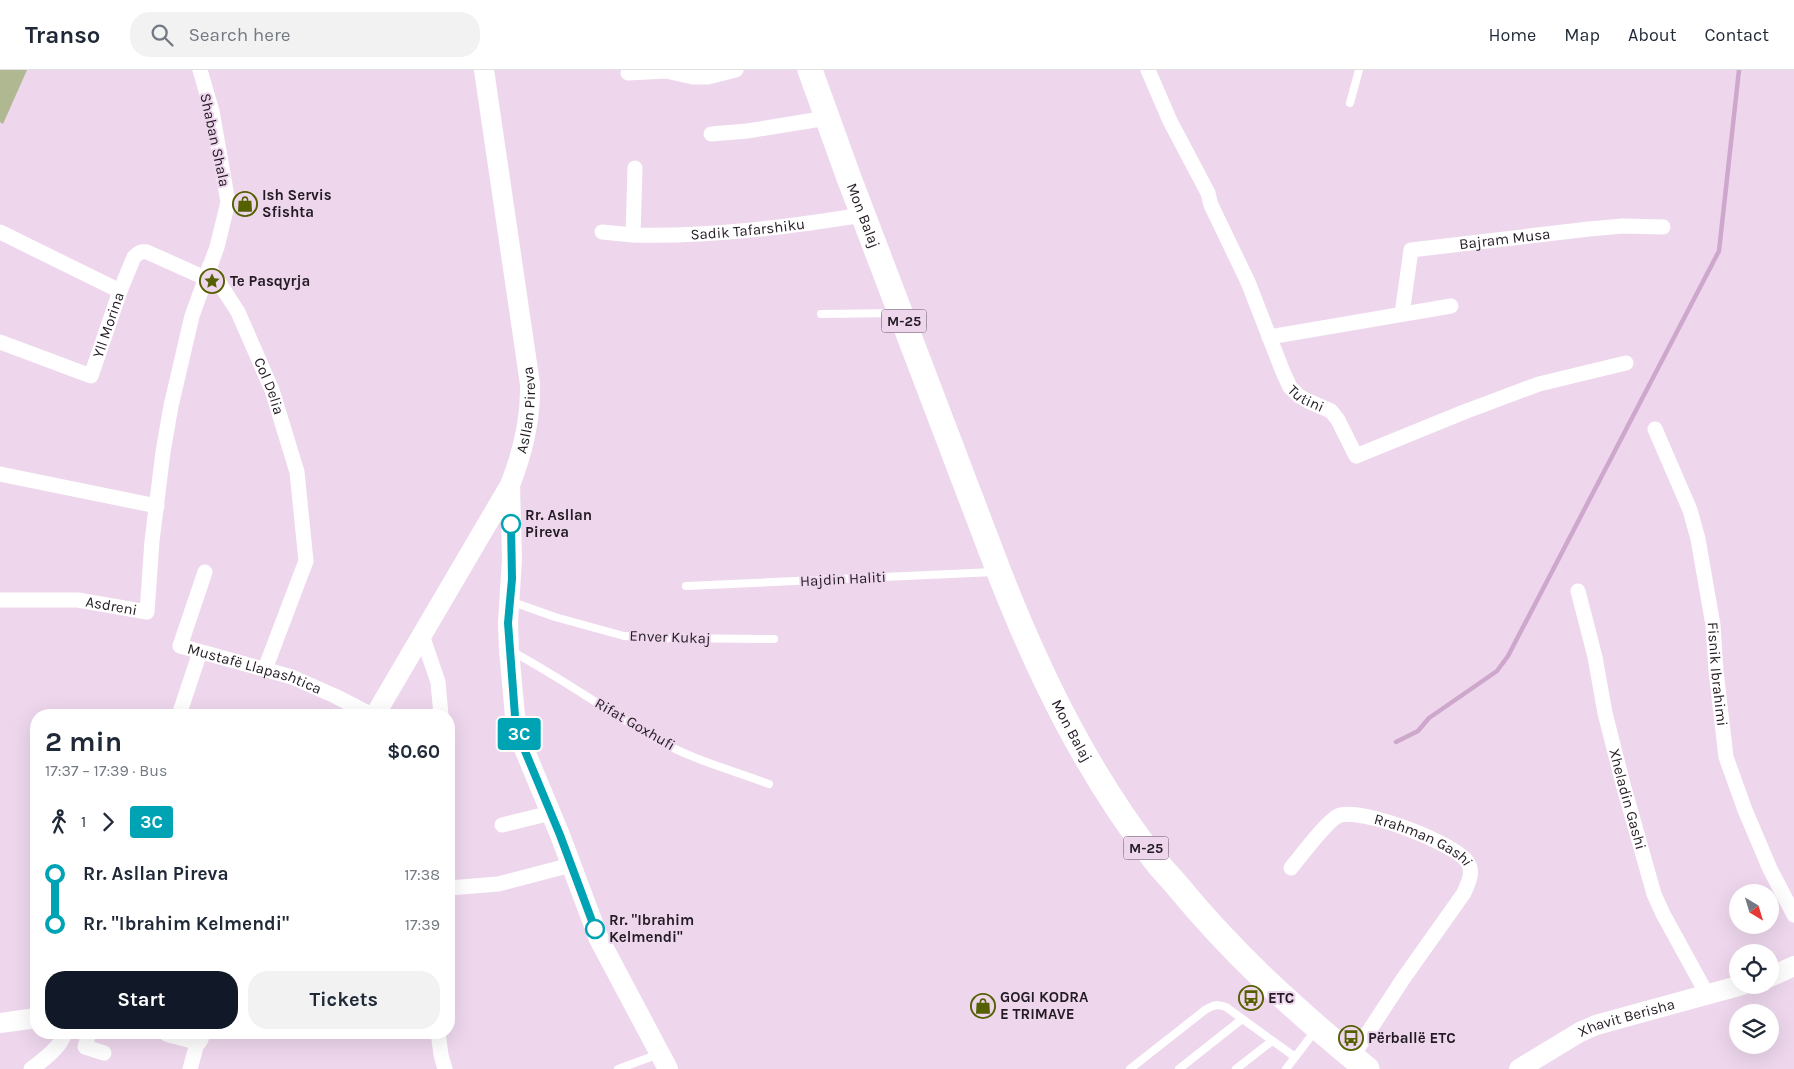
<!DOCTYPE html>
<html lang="en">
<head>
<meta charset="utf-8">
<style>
	body { margin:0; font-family:Karla,sans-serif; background:#f2f2f3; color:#1f2937; height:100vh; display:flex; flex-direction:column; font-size:19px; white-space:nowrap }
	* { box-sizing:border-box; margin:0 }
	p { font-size:16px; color:#747a83 }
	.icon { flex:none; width:28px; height:28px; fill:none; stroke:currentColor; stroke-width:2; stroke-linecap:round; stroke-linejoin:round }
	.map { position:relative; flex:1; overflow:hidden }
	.drawer { position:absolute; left:30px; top:639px; width:425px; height:330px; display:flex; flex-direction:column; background:#fff; border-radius:20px; box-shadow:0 5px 20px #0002 }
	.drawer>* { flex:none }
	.badge { padding:0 10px; border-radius:4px; font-size:18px; line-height:32px }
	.needle { width:32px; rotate:142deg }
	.tools { position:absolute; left:1729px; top:814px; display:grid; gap:10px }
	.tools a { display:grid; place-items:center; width:50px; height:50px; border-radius:50%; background:#fff; box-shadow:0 5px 20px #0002; font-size:25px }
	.map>.badge { position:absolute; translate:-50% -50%; box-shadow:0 0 0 2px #fff }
	.legs { display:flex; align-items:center; gap:8px; height:55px; padding:0 15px; font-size:16px }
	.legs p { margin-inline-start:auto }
	.overview { display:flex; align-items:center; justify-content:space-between; height:85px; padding:0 15px }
	h1 { font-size:28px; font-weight:700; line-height:38px }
	.action { display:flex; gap:10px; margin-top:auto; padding:10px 15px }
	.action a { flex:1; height:58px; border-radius:20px; background:#111827; color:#fff; font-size:20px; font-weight:700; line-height:58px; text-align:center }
	.action a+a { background:#f2f2f3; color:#1f2937 }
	ul { padding:0 15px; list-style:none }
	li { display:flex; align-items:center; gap:18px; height:50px; font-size:19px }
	li i { display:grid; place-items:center; width:8px; height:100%; margin:0 6px; background:currentColor }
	li i::after { content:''; width:12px; height:12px; margin:-6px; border:4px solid; border-radius:50%; background:#fff }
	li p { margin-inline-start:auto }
	li:first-child i { background:linear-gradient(#0000 50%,currentColor 0) }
	li:last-child i { background:linear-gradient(currentColor 50%,#0000 0) }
	header { display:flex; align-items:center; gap:30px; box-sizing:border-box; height:70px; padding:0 25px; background:#fff; border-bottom:1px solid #e0e1e3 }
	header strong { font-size:24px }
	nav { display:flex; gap:28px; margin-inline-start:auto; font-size:18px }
	.search { width:350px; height:45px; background:#f2f2f3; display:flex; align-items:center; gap:12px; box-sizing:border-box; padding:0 18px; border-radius:20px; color:#747a83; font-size:19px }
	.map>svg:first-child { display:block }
	.green { fill:#b0b891 }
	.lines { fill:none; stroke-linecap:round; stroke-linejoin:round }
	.stream { stroke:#cda7cc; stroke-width:4.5 }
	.service { stroke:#fff; stroke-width:8 }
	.minor { stroke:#fff; stroke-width:15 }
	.tertiary { stroke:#fff; stroke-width:20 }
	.primary { stroke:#fff; stroke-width:25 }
	.line-1-casing { stroke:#fff; stroke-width:11 }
	.line-1 { stroke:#00a3b4; stroke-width:8 }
	.stop-1-dot { fill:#fff; stroke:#00a3b4; stroke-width:2.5 }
	.labels { text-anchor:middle; stroke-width:4; stroke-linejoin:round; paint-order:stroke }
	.shield { fill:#eed7ed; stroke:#605360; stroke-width:1 }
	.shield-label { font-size:14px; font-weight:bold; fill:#231b23 }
	.street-label { font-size:15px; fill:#231b23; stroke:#eed7ed }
	.poi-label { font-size:15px; font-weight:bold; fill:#231b23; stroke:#eed7ed; text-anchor:start }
	.stop-label { font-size:15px; font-weight:bold; fill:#231b23; stroke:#eed7ed; text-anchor:start }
</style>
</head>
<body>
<header>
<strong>Transo</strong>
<div class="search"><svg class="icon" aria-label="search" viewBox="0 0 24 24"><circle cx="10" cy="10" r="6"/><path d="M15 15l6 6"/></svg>Search here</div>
<nav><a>Home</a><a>Map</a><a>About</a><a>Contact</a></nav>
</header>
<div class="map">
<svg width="1794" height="999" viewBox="0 0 1794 999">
	<rect width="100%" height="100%" fill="#eed7ed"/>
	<path class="green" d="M0,0H27L3,54L0,52Z"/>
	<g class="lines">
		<path class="stream" d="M1396,672L1418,661L1429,648L1497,601L1508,586L1719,181L1739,0"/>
		<path class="service" d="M1350,33L1359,0
			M821,244L897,243
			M686,516L994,502
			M510,531L555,547L624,566L655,568L774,569
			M511,581C562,608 608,642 658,670C693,690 732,700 769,714
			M618,999L659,984
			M1130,999L1205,940C1213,935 1217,934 1226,937L1295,987
			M1179,999L1242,949
			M1236,999L1272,971
			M1286,999L1315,961"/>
		<g class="minor">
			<path id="s1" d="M1148,0L1170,51L1208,123L1211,135L1248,212L1283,302L1290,317L1299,326L1308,331L1331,341L1338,350L1356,386L1464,342L1539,314L1626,293"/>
			<path d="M628,3L666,1L693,7H708L736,0"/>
			<path d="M711,64L747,61L827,48"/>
			<path id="s2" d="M635,98L633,165C711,167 787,157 863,145"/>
			<path d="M0,162L120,221"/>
			<path d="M602,162L633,165"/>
			<path id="s3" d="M209,197L238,242L272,320L297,402L306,491L265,599"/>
			<path id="s4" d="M1402,244L1411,180L1589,159L1623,156L1663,157"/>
			<path d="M1269,267L1451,236"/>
			<path id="s5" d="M0,272L91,306L120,221L134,187C138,183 141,181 147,182L205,208"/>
			<path id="s6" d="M1655,359L1690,440L1698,469L1713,555L1716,601L1726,687L1745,740L1770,799L1794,845"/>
			<path d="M0,404L157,436"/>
			<path id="s7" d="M205,502L180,576L292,607L335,626L372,645"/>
			<path id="s8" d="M1578,521L1595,587L1605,643L1623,714L1654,824L1663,844L1708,926"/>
			<path id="s9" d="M0,530H78L147,542L152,471L163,382L171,336L192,246L217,177L228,132L212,41L200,0"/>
			<path d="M422,565L438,612L441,645"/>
			<path d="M179,645L200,582"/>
			<path d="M502,755L551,743"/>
			<path id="s10" d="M1291,798C1300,787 1327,751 1338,746C1359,736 1458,774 1468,793C1474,803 1468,813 1464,823L1403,909L1352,987"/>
			<path d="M449,818L498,814L571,795"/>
			<path d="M89,962L85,977L104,983"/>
			<path d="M438,962L441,985L445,999"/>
			<path d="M31,999C41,992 63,975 65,962"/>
			<path d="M190,999L198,970"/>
		</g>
		<g class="tertiary">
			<path d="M510,415L512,489L508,553L509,580L515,646L520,669L560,765L599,869L668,999"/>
			<path id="s11" d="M375,645L510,415C523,382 531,350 530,314L484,0"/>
			<path d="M1770,907L1794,896"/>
			<path d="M0,953L36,948"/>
			<path d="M168,962L198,970L201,962"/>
			<path id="s12" d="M1519,999L1580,962L1596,955L1742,915"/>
		</g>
		<path class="primary" id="s13" d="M810,0L849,108L999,502C1039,604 1087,703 1155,790C1161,798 1168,805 1175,813C1233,884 1296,941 1367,999"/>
	</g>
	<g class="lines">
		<defs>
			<path id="line-1" d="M511,454L512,509L508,553L515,646L520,669L560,765L595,859"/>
		</defs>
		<use href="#line-1" class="line-1-casing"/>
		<use href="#line-1" class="line-1"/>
	</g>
	<defs>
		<symbol id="shop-ring" viewBox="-11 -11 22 22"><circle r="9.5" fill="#eed7ed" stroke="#556000" stroke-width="1.5"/><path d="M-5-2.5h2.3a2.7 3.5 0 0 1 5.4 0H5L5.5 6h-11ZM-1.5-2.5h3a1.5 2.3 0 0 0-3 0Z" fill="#556000"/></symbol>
		<symbol id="sight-ring" viewBox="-11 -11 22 22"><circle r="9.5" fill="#eed7ed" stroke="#556000" stroke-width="1.5"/><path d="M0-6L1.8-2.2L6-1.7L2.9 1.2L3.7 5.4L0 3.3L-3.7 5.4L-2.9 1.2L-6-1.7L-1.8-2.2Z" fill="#556000"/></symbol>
		<symbol id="bus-ring" viewBox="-11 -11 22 22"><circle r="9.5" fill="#eed7ed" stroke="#556000" stroke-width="1.5"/><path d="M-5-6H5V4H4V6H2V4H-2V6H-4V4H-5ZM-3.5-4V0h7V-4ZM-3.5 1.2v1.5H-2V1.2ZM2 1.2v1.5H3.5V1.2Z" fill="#556000"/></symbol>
	</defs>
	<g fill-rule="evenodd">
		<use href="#shop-ring" x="231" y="120" width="28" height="28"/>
		<use href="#sight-ring" x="198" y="197" width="28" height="28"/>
		<use href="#bus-ring" x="1237" y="914" width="28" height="28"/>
		<use href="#shop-ring" x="969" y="922" width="28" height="28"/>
		<use href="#bus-ring" x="1337" y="954" width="28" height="28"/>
	</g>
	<g class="stop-1-dot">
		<circle cx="511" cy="454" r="9"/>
		<circle cx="595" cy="859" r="9"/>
	</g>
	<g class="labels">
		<g class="shield">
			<rect x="881.5" y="239.5" width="45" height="23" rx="4"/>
			<rect x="1123.5" y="766.5" width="45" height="23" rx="4"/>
		</g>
		<g class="shield-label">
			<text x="904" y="256">M-25</text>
			<text x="1146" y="783">M-25</text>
		</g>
		<g class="street-label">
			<text transform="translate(215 70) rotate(78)" y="5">Shaban Shala</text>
			<text dy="5" stroke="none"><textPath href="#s13" startOffset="155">Mon Balaj</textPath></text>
			<text dy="5" stroke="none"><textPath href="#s2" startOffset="182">Sadik Tafarshiku</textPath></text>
			<text dy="5" stroke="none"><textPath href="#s4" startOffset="159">Bajram Musa</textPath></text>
			<text dy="5" stroke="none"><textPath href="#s5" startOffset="151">Yll Morina</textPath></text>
			<text dy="5" stroke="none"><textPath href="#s3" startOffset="134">Col Delia</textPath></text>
			<text dy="5" stroke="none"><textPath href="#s1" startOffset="368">Tutini</textPath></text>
			<text dy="5" stroke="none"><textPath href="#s11" startOffset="344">Asllan Pireva</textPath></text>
			<text transform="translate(843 509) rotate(-3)" y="5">Hajdin Haliti</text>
			<text dy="5" stroke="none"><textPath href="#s9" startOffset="112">Asdreni</textPath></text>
			<text transform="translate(670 567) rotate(2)" y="5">Enver Kukaj</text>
			<text dy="5" stroke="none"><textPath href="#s7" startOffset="156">Mustafë Llapashtica</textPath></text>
			<text dy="5" stroke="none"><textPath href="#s6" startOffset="255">Fisnik Ibrahimi</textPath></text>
			<text transform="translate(635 654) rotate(30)" y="5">Rifat Goxhufi</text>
			<text dy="5" stroke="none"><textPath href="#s13" startOffset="711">Mon Balaj</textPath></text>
			<text dy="5" stroke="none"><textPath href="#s8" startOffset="214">Xheladin Gashi</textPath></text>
			<text dy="5" stroke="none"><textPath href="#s10" startOffset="161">Rrahman Gashi</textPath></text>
			<text dy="5" stroke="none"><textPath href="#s12" startOffset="120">Xhavit Berisha</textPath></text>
		</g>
		<g class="poi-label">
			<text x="262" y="130">Ish Servis<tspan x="262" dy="17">Sfishta</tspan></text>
			<text x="230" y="216">Te Pasqyrja</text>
			<text x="1000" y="932">GOGI KODRA<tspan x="1000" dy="17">E TRIMAVE</tspan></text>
			<text x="1268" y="933">ETC</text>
			<text x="1368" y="973">Përballë ETC</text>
		</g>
		<g class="stop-label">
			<text x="525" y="450">Rr. Asllan<tspan x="525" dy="17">Pireva</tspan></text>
			<text x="609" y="855">Rr. "Ibrahim<tspan x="609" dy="17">Kelmendi"</tspan></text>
		</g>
	</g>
</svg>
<div class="tools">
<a><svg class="needle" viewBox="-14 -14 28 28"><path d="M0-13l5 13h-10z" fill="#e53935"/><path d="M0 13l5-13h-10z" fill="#747a83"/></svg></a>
<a><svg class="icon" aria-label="locate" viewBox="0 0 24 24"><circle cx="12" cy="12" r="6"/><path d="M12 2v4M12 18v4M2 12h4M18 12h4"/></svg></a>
<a><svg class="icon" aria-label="layers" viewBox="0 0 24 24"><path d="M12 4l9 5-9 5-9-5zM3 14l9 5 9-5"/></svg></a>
</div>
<b class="badge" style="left:519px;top:664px;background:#00a3b4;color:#fff">3C</b>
<section class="drawer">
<div class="overview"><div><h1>2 min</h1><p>17:37 – 17:39 · Bus</p></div><b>$0.60</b></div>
<div class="legs"><svg class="icon" aria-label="walk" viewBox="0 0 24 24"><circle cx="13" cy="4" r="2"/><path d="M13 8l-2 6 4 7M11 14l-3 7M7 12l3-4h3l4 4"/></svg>1<svg class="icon" aria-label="forward" viewBox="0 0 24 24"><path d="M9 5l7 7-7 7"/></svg><b class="badge" style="background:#00a3b4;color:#fff">3C</b></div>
<ul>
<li><i style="color:#00a3b4"></i><b>Rr. Asllan Pireva</b><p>17:38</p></li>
<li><i style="color:#00a3b4"></i><b>Rr. &quot;Ibrahim Kelmendi&quot;</b><p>17:39</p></li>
</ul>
<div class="action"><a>Start</a><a>Tickets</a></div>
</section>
</div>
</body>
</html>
